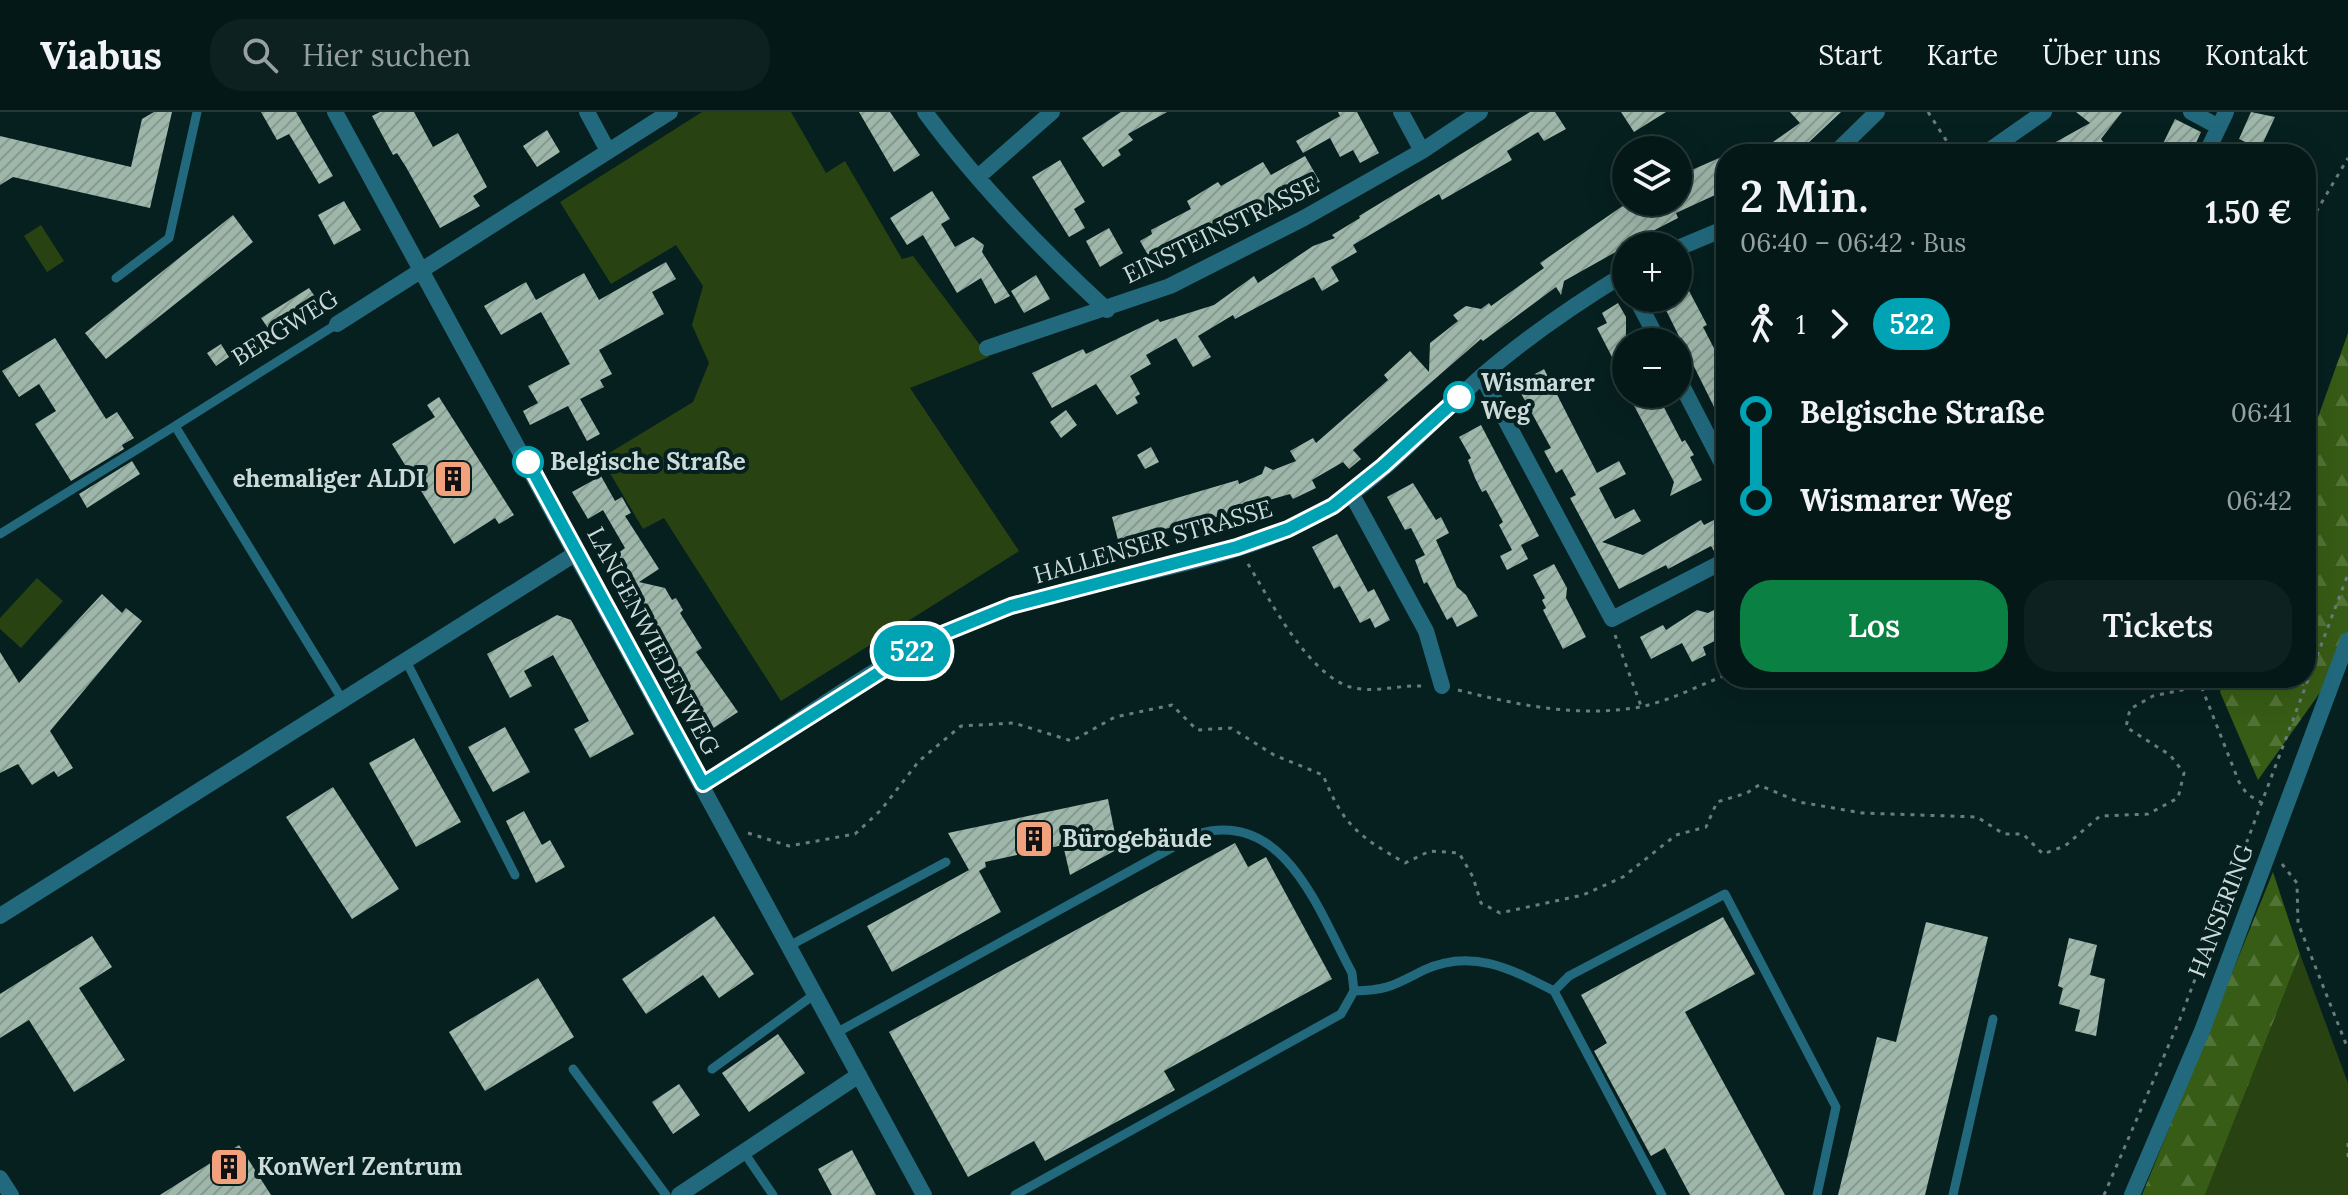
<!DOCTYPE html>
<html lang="de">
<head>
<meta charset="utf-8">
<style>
	body { margin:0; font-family:Lora,serif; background:#0d2120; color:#f1f3f6; height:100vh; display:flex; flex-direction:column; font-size:30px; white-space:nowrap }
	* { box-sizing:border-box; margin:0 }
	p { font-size:26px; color:#97a0a1 }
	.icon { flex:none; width:44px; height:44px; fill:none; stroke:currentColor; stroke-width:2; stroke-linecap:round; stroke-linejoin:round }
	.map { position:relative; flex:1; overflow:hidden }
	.drawer { position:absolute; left:1716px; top:32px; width:600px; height:544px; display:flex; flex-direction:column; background:#041817; border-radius:32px; box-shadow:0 8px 32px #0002,0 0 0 2px #253736 }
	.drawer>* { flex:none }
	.badge { padding:0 16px; border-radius:26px; font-size:28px; line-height:52px }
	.fabs { position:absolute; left:1612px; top:24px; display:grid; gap:16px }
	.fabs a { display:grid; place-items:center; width:80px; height:80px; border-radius:50%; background:#041817; box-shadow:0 8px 32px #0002,0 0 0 2px #253736; font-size:40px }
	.map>.badge { position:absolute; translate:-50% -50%; box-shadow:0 0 0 4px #fff }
	.legs { display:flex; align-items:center; gap:12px; height:88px; padding:0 24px; font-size:26px }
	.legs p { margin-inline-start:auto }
	.head { display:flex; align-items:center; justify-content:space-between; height:136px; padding:0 24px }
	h1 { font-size:44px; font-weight:600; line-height:60px }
	.action { display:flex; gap:16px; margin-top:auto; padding:16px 24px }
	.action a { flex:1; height:92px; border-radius:32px; background:#0b8043; color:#fff; font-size:32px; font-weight:600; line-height:92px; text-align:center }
	.action a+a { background:#0d2120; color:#f1f3f6 }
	ul { padding:0 24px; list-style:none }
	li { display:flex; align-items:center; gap:28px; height:88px; font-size:30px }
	li i { display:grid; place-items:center; width:12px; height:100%; margin:0 10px; background:currentColor }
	li i::after { content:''; width:20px; height:20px; margin:-10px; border:6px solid; border-radius:50%; background:#041817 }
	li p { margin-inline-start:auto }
	li:first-child i { background:linear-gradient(#0000 50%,currentColor 0) }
	li:last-child i { background:linear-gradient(currentColor 50%,#0000 0) }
	header { display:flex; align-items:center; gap:48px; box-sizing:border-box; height:112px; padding:0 40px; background:#041817; border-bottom:2px solid #253736 }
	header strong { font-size:38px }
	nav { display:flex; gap:44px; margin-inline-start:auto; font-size:28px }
	.search { width:560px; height:72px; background:#0d2120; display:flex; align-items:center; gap:20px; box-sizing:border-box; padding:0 28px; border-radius:32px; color:#97a0a1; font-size:30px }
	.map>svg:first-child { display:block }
	.green { fill:#284212 }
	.forest { fill:url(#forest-firs) }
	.building { fill:url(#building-hatch) }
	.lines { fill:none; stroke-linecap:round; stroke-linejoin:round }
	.path { stroke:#697d7c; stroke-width:3; stroke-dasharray:4 6; stroke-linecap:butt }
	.service { stroke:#22697d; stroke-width:9 }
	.minor { stroke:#22697d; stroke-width:16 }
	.tertiary { stroke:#22697d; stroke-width:16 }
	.line-1-casing { stroke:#fff; stroke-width:18 }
	.line-1 { stroke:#00a3b4; stroke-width:12 }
	.stop-1-dot { fill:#fff; stroke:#00a3b4; stroke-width:4 }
	.labels { text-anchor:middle; stroke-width:8; stroke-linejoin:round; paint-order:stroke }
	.street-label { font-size:24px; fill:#ccdbda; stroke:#06201f }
	.stop-label { font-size:24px; font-weight:bold; fill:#ccdbda; stroke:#06201f; text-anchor:start }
	.poi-label { font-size:24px; font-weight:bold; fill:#ccdbda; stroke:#06201f; text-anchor:start }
</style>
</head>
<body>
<header>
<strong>Viabus</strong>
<div class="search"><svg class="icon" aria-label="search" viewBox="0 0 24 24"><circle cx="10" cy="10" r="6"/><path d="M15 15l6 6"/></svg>Hier suchen</div>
<nav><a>Start</a><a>Karte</a><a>Über uns</a><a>Kontakt</a></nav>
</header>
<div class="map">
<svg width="2348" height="1083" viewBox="0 0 2348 1083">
	<defs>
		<pattern id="forest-firs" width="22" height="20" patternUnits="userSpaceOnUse" patternTransform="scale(2)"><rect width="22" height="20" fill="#375c15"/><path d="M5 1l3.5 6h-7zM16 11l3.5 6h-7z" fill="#537336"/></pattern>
		<pattern id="building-hatch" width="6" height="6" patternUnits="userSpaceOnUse" patternTransform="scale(2)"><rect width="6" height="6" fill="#9fb7ab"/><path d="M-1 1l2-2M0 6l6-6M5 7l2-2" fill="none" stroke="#869a90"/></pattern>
	</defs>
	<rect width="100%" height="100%" fill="#06201f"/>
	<path class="green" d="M702,0H791L826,61L845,49L902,147L913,144L989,245L910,276L1019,439L781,589L664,406L643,417L601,346L693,290L709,251L692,213L703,174L676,133L611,172L560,90Z
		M41,113L64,149L47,160L24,124Z
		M37,466L63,489L21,536L0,517V506Z
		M2300,842L2348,971V1083H2205Z"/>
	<path class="forest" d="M2348,221V541L2258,668L2220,580L2225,566H2306V339Z
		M2273,760L2300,842L2205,1083H2142Z"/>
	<path class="building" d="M154,0H172L150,96L13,65L0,73V24L131,55L142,7Z
		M261,0H296L333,64L319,72L289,22L277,28Z
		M380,0H414L433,35L458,21L487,75L473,84L480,94L440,116L406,55L397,41L393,43L372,4Z
		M859,0H890L920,43L894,60Z
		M1121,0H1167L1128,22L1133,28L1118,38L1121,43L1103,55L1082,26Z
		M1338,0H1357L1379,41L1360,51L1353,38L1340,45L1330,26L1303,41L1296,29L1340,4Z
		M1530,0H1555L1566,17L1544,29L1538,20L1507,39L1512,48L1442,88L1439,82L1353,133L1357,140L1331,155L1339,169L1322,179L1314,165L1235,207L1233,203L1198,224L1211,245L1193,255L1176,226L1146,243L1151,252L1130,264L1140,282L1135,285L1138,291L1117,303L1096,272L1052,296L1032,261L1083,237L1086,242L1158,207L1160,210L1214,193L1254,164L1258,171L1313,134L1335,126L1332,123L1360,106L1359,104Z
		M1621,0H1666L1634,20Z
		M1790,0H1841L1806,33L1813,42H1756L1800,11Z
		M2076,0H2122L2101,27L2112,42H2060L2054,31L2090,11Z
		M2251,0L2275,5L2260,37L2239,27Z
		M2175,7L2201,20L2191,42H2158Z
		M547,18L560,40L537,55L523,34Z
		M1726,43V78L1676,101L1678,106L1643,124L1640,120L1621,132V137L1564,169L1561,183L1556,175L1483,229L1481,227L1353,338L1361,347L1349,357L1343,350L1312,368L1316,376L1293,387L1290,382L1237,397L1238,400L1156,419L1157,422L1119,432L1112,405L1238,368L1239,372L1262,362L1265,354L1273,358L1296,349L1290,339L1313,326L1316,331L1388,268L1384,263L1410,239L1429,260L1430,231L1458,209L1453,203L1466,194L1481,197L1489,191L1491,194L1544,156L1540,151L1624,93L1631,90H1678V64Z
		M1305,44L1320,70L1296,83L1253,105L1250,101L1208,126L1206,122L1164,145L1159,136L1148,143L1140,129L1152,122L1151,118L1191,97L1187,89L1218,70L1221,74L1263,50L1271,63Z
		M1060,48L1085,90L1074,97L1085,116L1069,125L1032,65Z
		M932,79L950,107L941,112L955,135L973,125L984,133L982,140L1010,184L995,192L981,166L957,181L923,123L907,133L890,106Z
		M344,89L361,118L334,133L318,103Z
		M233,103L253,130L106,247L85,221Z
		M1109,116L1123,141L1100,155L1086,129Z
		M666,150L676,167L652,180L664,202L599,238L612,262L600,268L604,275L580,287L600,322L587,329L568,294L530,313L523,299L538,291L528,274L570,252L541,200L501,223L484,194L526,170L536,188L584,161L599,188Z
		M1678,158L1707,213L1703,215L1719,246L1726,242V319L1660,186H1678Z
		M1036,163L1050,187L1024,201L1011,179Z
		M309,176L318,189L270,219L261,206Z
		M1618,191L1626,205V272L1597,216L1607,211L1602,201Z
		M55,226L106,307L117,300L134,326L122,333L124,337L71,369L35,312L56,299L39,272L19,285L2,259Z
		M221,232L229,245L216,254L207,241Z
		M1544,257L1597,361L1619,349L1626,362L1599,376L1615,407L1634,397L1641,409L1602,430L1643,443L1701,408L1704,413L1718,406L1726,408V433L1714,439L1711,434L1668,457L1666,453L1619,477L1570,386L1576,383L1562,357L1556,361L1544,339L1551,336L1518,276L1526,271L1524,268Z
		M1628,282H1657L1682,330L1685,328L1694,343L1690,345L1702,368L1670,384L1674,370Z
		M439,285L514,403L499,412L495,406L454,432L392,332L435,305L427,293Z
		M1066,298L1077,313L1061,326L1050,310Z
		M1481,313L1539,424L1517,435L1521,433L1528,447L1507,458L1500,444L1512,438L1499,413L1503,410L1486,378L1482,380L1475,366L1468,348L1471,346L1459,325Z
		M1151,335L1159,350L1145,357L1137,343Z
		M132,349L140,362L87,396L79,382Z
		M601,364L615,389L622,385L631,401L625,404L659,457L639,470L665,476L672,488L676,486L683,498L680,501L702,536L696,540L738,600L709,619L673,564L680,560L632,484L640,479L617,442L625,436L603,398L588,407L572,380Z
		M1413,371L1436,408L1441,405L1449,421L1436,428L1457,475L1466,483L1478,504L1457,515L1452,505L1447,508L1427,470L1424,472L1415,448L1425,443L1411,416L1405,418L1387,385Z
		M1337,422L1368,480L1374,477L1390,508L1375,516L1370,506L1360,511L1340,474L1334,477L1312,435Z
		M1554,452L1567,476L1566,486L1586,525L1563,537L1543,498L1546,496L1542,488L1545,486L1533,463Z
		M102,482L122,501L126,496L142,509L50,619L73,656L58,665L54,659L32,673L18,652L0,661V540L19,571Z
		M1726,492V523L1703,535L1706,543L1692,550L1682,531L1651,547L1640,525L1663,513L1666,518L1697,498L1708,501Z
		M557,503L571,508L634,622L590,646L574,617L589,609L553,543L524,559L532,574L510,586L487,542Z
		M505,615L530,660L493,680L468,635Z
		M414,626L461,710L416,735L369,651Z
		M333,675L399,777L352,807L286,705Z
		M1108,687L1118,737L1070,763L1063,733L985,750L986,755L979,759L1001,800L892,860L867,814L969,758L948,721Z
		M524,699L542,733L550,728L565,755L536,771L506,709Z
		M1235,731L1248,755L1266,745L1332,867L1164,959L1175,978L1045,1049L1034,1029L968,1065L889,920Z
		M714,804L754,862L719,886L703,863L646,902L622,867Z
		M1723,805L1755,862L1685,900L1785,1083H1690L1665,1036L1651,1044L1594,939L1607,931L1581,883Z
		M1926,810L1988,825L1925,1083H1838L1877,925L1896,930Z
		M92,824L112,855L79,876L125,948L74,980L29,908L0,926V882Z
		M2069,826L2097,833L2090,863L2105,867L2096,924L2075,919L2080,898L2059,892L2063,876L2058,874Z
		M538,866L574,925L485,979L449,920Z
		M778,922L805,961L749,1000L722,961Z
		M679,972L700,1003L673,1022L652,990Z
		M239,1033L271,1083H160Z
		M852,1038L876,1083H832L818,1057Z"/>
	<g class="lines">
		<path class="path" d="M1928,0L1955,42
			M2306,117L2348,46
			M1248,452C1271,489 1313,574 1361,577C1381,579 1402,573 1423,574
			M1615,523L1641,594
			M2198,566L2239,670L2247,682L2262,691
			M1458,578C1518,593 1578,606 1640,595C1669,589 1698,574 1726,563
			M748,721L789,734L855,722L881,698L919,649L961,614L1014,611L1072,629L1115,605L1172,593L1197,618L1231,616L1274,643L1323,663C1344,715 1359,724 1405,751L1430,739L1459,741L1473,765L1481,791L1500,801L1583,783L1623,765L1676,723L1706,715L1717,690L1747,681L1759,673L1799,690L1862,701L1977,705L2004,722H2023L2043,742L2065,734L2100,704L2148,702L2178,686L2184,661L2170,643L2126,615L2130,597L2153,584L2201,574
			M2282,752L2297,771L2298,811L2348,937
			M2348,1031V1047
			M2104,1083L2180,907L2348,462"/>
		<path class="service" d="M116,166L169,126L197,0
			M175,314L337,212
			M0,422L175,314L342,587
			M405,547L515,763
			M789,834L946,750
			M1354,879C1389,878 1394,873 1424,858C1472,836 1511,857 1554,879
			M836,921L1197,722C1285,696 1319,800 1352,861L1354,879L1341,902L1015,1083
			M573,957L666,1083
			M712,957L815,882
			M743,1039L773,1083
			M1662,1083L1554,879L1569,864L1725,782L1836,995L1817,1083
			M1953,1083L1993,907"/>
		<path class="minor" d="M335,0L924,1083
			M587,0L608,39
			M925,0C978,72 1041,137 1107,198
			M1401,0L1422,39L1480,0
			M2191,0L2219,15
			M1834,42L1877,0
			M1984,42L2044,0
			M2206,42L2226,0
			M978,65L1052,0
			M1678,136L1726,116
			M1636,186L1659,230
			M337,212L670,0
			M987,236L1170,174L1304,106L1422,39
			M1482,264L1612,507L1726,448
			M1678,266L1726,359
			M1351,381L1426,519L1442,574
			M703,672C800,611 901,529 1011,494C1116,461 1238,453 1333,394C1389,359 1435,306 1483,263C1527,225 1577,191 1626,161
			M0,804L578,440
			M0,1066L11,1083
			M679,1083L859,963"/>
		<path class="tertiary" d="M2132,1083L2202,919L2348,528"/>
	</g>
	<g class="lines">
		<defs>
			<path id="line-1" d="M528,350L703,672L937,524L1011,494L1237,435L1288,417L1333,394L1383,354L1459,285"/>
		</defs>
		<use href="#line-1" class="line-1-casing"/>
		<use href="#line-1" class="line-1"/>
	</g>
	<defs>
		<symbol id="building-square" viewBox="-11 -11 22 22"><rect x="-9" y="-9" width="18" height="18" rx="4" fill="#f1a17b" stroke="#06201f"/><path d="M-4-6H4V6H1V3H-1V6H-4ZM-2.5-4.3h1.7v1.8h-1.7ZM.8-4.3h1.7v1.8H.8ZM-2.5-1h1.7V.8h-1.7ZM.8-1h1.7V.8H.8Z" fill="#111"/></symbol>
	</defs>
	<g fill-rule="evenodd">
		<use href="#building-square" x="431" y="345" width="44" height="44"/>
		<use href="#building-square" x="1012" y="705" width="44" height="44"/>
		<use href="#building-square" x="207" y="1033" width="44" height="44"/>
	</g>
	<g class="stop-1-dot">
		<circle cx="1459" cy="285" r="14"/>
		<circle cx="528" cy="350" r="14"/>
	</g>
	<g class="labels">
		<g class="street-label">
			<text transform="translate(1221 118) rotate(-26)" y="8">EINSTEINSTRASSE</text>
			<text transform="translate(285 216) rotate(-32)" y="8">BERGWEG</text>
			<text transform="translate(1153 430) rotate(-16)" y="8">HALLENSER STRASSE</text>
			<text transform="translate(653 529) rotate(62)" y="8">LANGENWIEDENWEG</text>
			<text transform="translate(2221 799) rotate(-69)" y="8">HANSERING</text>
		</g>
		<g class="stop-label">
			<text x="1481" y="279">Wismarer<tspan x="1481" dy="28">Weg</tspan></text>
			<text x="550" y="358">Belgische Straße</text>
		</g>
		<g class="poi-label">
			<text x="425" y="375" text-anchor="end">ehemaliger ALDI</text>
			<text x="1062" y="735">Bürogebäude</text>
			<text x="257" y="1063">KonWerl Zentrum</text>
		</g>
	</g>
</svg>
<div class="fabs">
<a><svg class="icon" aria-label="layers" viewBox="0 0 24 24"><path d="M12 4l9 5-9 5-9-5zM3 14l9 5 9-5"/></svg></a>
<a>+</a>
<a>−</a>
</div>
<b class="badge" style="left:912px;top:539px;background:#00a3b4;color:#fff">522</b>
<section class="drawer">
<div class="head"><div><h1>2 Min.</h1><p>06:40 – 06:42 · Bus</p></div><b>1.50 €</b></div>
<div class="legs"><svg class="icon" aria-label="walk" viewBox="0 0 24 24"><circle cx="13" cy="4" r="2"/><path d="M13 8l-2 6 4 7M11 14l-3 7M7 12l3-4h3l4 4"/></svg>1<svg class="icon" aria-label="forward" viewBox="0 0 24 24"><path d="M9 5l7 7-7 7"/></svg><b class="badge" style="background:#00a3b4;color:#fff">522</b></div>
<ul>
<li><i style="color:#00a3b4"></i><b>Belgische Straße</b><p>06:41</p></li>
<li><i style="color:#00a3b4"></i><b>Wismarer Weg</b><p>06:42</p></li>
</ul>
<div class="action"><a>Los</a><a>Tickets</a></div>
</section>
</div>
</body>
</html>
